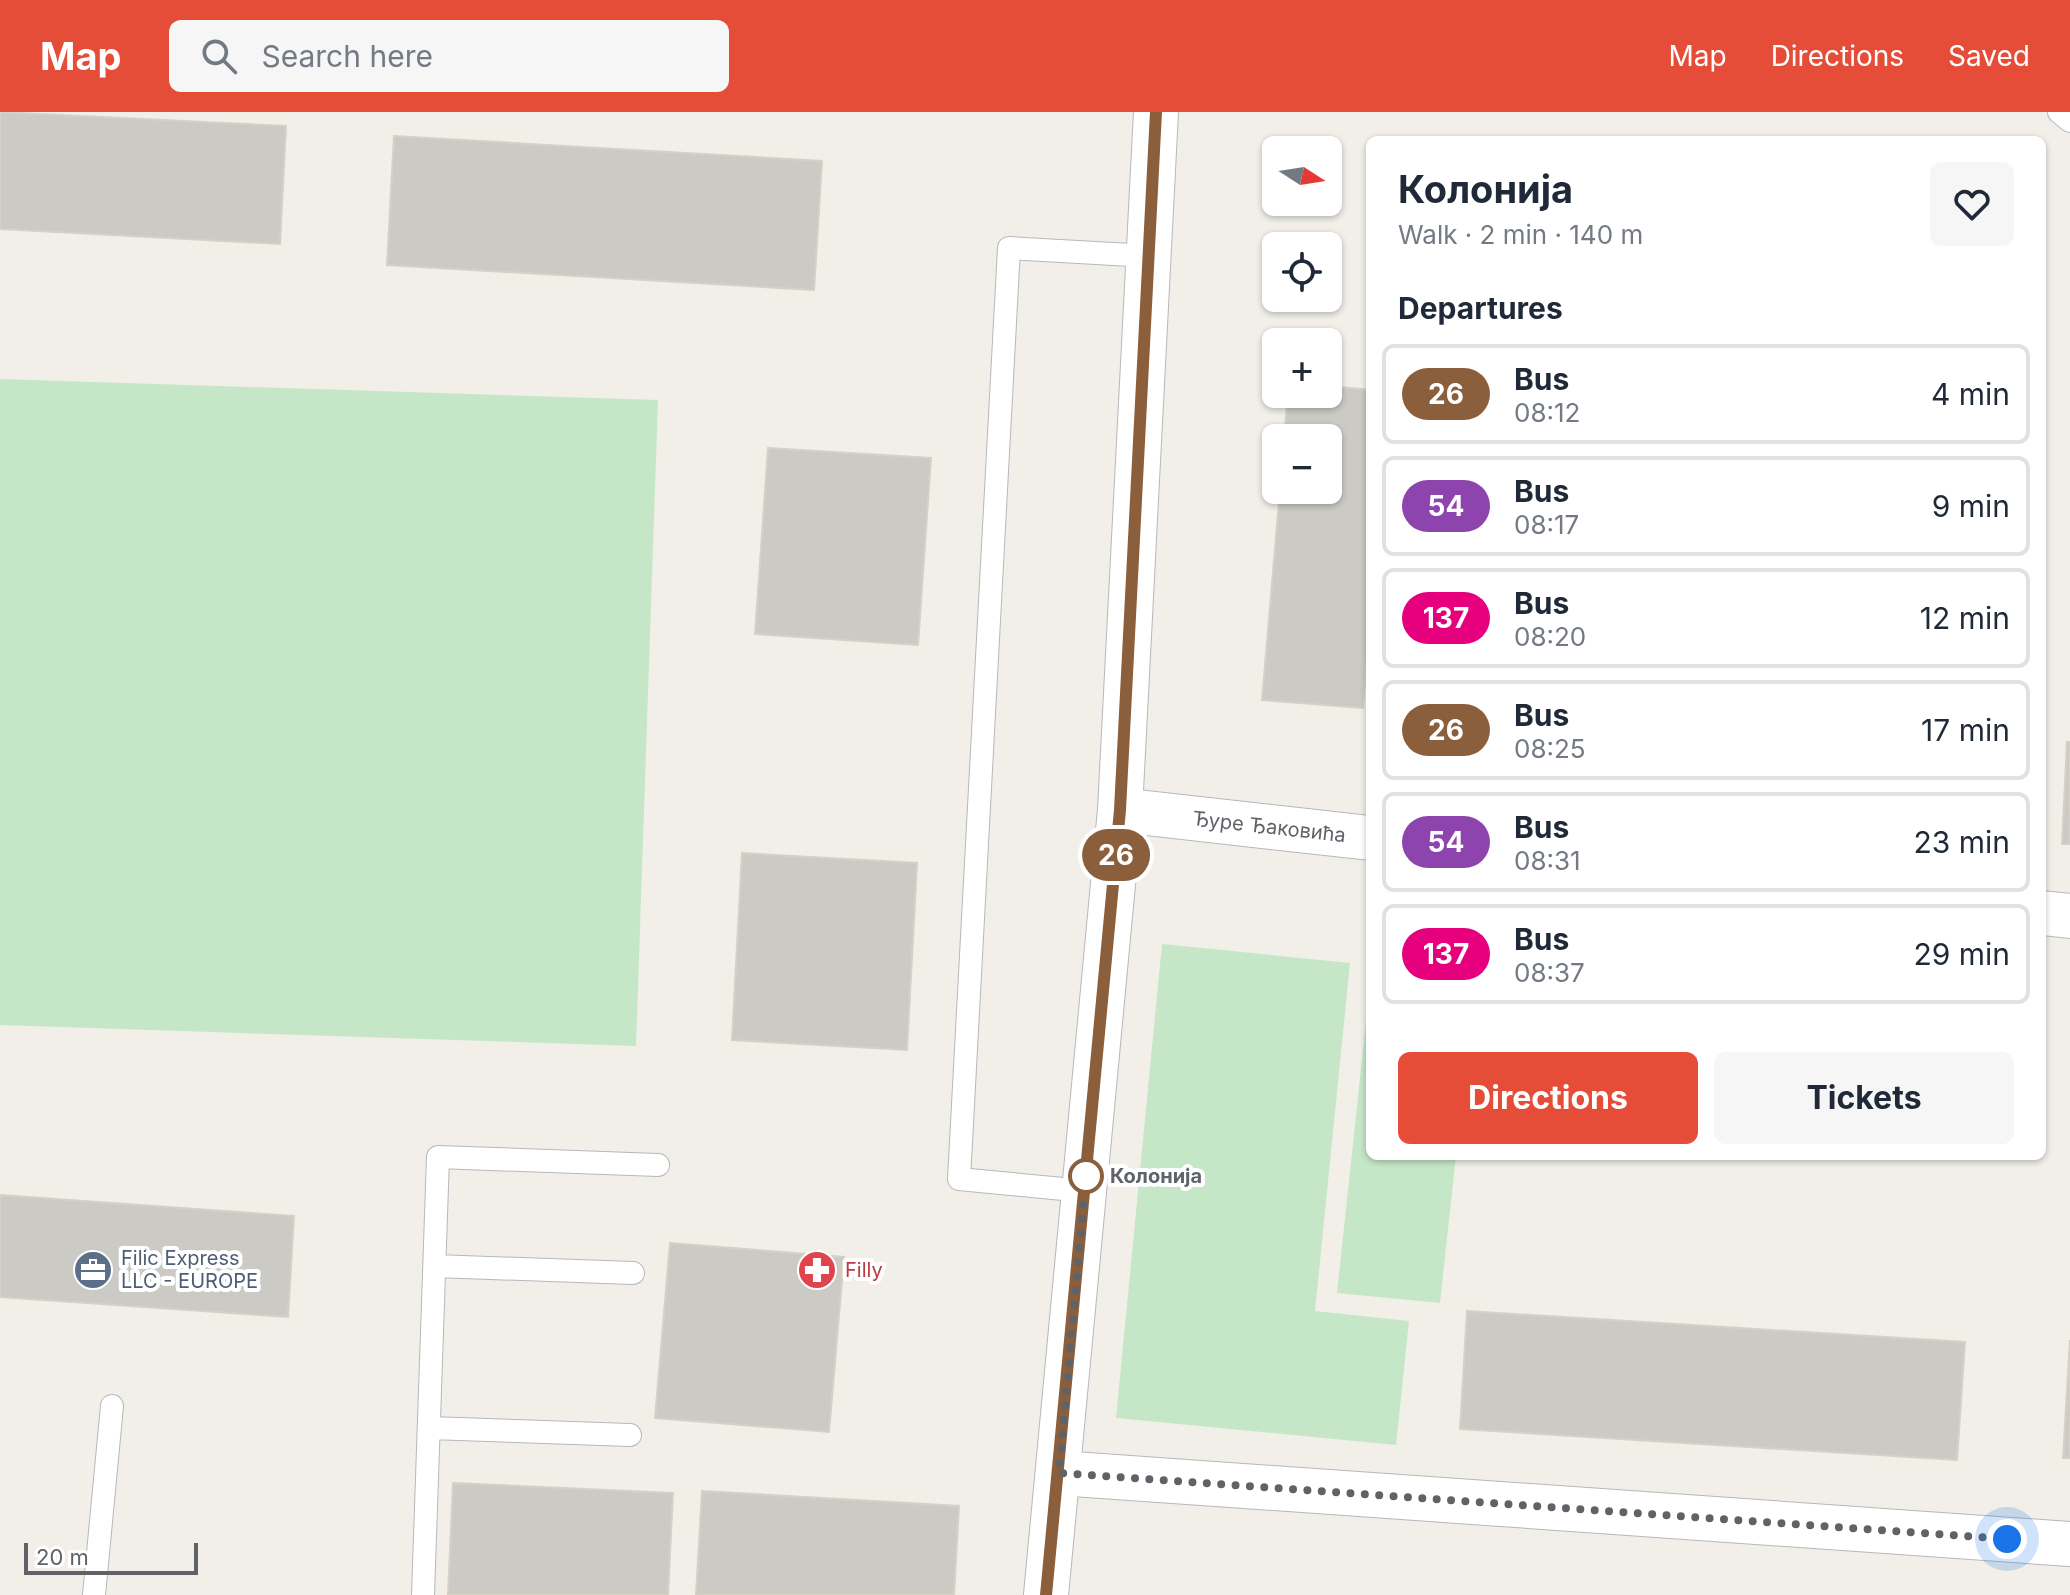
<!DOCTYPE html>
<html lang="en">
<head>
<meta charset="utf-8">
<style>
	body { margin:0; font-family:Inter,sans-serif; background:#f6f6f7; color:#1f2937; height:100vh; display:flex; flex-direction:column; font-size:30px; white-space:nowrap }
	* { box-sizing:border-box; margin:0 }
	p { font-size:26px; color:#747a83 }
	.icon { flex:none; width:44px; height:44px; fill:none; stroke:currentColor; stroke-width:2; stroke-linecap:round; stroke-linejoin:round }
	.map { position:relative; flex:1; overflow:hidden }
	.sheet { position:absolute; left:1366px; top:24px; width:680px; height:1024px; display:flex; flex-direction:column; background:#fff; border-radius:12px; box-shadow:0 2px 6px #0004 }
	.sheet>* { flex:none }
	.badge { padding:0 16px; border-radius:26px; font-size:28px; line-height:52px }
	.needle { width:52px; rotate:102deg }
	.controls { position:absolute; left:1262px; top:24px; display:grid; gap:16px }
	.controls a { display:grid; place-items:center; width:80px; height:80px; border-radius:12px; background:#fff; box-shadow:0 2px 6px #0004; font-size:40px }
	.scale { position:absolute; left:24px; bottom:20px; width:174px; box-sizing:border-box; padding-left:8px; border:4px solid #5f6368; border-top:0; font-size:22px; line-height:28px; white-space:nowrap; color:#5f6368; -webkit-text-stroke:6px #fff; paint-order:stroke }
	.you { position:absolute; width:40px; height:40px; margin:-20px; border:6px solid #fff; border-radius:50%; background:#1a73e8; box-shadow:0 0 0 12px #1a73e833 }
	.map>.badge { position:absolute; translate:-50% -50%; box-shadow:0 0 0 4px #fff }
	h2 { padding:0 32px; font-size:30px; line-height:72px }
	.round { display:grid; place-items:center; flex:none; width:84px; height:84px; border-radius:12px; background:#f6f6f7 }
	.head { display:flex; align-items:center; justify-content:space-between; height:136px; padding:0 32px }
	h1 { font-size:38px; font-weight:700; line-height:60px }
	.action { display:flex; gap:16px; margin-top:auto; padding:16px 32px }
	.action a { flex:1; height:92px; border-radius:12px; background:#e64d39; color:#fff; font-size:32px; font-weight:700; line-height:92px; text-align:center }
	.action a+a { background:#f6f6f7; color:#1f2937 }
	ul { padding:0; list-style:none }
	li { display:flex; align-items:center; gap:24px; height:100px; margin:0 16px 12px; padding:0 16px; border:4px solid #e0e1e3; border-radius:12px }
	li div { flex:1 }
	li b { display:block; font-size:30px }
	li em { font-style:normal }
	li .badge { min-width:88px; font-weight:700; text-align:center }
	header { display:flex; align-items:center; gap:48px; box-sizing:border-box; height:112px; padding:0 40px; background:#e64d39; color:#fff }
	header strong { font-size:38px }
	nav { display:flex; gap:44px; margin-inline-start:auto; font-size:28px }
	.search { width:560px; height:72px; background:#f6f6f7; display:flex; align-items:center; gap:20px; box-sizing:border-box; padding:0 28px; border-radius:12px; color:#747a83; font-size:30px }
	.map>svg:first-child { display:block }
	.green { fill:#c6e7c7 }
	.building { fill:#cccac5; stroke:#d6d1c6; stroke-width:2 }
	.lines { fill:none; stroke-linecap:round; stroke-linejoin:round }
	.lane-casing { stroke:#b5b8bc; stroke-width:24 }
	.street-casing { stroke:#b5b8bc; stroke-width:46 }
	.lane { stroke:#fff; stroke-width:22 }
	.street { stroke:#fff; stroke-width:44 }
	.line-casing { stroke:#fff; stroke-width:18 }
	.line { stroke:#8b5e3c; stroke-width:12 }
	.walk { stroke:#5f6368; stroke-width:8; stroke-dasharray:0 14.4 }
	.stop-dot { fill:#fff; stroke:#8b5e3c; stroke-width:4 }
	.labels { text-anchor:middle; stroke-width:8; stroke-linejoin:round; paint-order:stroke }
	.street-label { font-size:20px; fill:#5f6368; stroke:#fff }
	.stop-label { font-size:20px; font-weight:bold; fill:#5f6368; stroke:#fff; text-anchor:start }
	.service-label { font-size:20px; fill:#4e5e75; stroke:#fff; text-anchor:start }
	.health-label { font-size:20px; fill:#be3a42; stroke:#fff; text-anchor:start }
</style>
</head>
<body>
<header>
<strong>Map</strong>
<div class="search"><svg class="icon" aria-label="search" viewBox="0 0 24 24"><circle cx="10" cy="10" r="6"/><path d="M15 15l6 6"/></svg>Search here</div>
<nav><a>Map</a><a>Directions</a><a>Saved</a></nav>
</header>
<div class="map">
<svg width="2070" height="1483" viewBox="0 0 2070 1483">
	<rect width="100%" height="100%" fill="#f1efe8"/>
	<path class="green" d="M0,267L658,288L636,934L0,913Z
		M1162,832L1350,851L1315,1199L1409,1209L1396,1333L1116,1306Z
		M1370,872V1044H1456L1440,1191L1337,1181Z"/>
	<path class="building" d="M0,0L286,14L280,132L0,117Z
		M394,24L822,49L814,178L387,153Z
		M1328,274L1370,278V511L1363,596L1262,588L1280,378H1328V326H1284L1288,282H1328Z
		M768,336L931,346L918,533L755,522Z
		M2067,630H2070V732H2062Z
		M742,741L917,751L907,938L732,928Z
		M0,1083L294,1104L288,1205L0,1185Z
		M670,1131L844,1145L829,1320L655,1306Z
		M1467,1199L1965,1230L1957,1348L1460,1317Z
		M2070,1228V1346H2063Z
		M453,1371L673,1381L668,1483H448Z
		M702,1379L959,1394L954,1483H696Z"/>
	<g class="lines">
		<defs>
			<path id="lane" d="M2059,0L2070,9
				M1084,1079L959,1067L1009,136L1149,144
				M435,1154L633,1161
				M429,1316L630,1323
				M94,1483L112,1294
				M423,1483L438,1045L658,1053"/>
			<g id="street">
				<path id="s1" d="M1120,698L1370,726"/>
				<path d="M2042,801L2070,804"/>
				<path d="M1059,1361L2070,1432"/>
				<path d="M1046,1483L1120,698L1156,0"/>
			</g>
		</defs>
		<use href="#lane" class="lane-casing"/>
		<use href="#street" class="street-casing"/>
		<use href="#lane" class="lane"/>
		<use href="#street" class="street"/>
	</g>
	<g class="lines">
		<defs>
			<path id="line" d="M1046,1483L1120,698L1156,0"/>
		</defs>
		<use href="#line" class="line-casing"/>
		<use href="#line" class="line"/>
		<path class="walk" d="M1086,1064L1059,1361L2007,1427"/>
	</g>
	<defs>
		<symbol id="office-disc" viewBox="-11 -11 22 22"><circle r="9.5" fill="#5c6f8a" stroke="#fff"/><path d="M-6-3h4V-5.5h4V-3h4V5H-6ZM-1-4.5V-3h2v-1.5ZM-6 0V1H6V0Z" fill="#fff"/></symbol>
		<symbol id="pharmacy-disc" viewBox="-11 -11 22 22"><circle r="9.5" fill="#e0444e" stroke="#fff"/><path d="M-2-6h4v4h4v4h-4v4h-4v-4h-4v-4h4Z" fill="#fff"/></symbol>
	</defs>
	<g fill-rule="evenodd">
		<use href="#office-disc" x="71" y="1136" width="44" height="44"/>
		<use href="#pharmacy-disc" x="795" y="1136" width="44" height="44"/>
	</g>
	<circle class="stop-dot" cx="1086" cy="1064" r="16"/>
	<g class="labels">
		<g class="street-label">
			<text dy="7" stroke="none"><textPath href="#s1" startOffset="150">Ђуре Ђаковића</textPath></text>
		</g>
		<g class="stop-label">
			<text x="1110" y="1071">Колонија</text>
		</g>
		<g class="service-label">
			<text x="121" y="1153">Filic Express<tspan x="121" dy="23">LLC - EUROPE</tspan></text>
		</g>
		<g class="health-label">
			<text x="845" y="1165">Filly</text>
		</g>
	</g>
</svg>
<div class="controls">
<a><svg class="needle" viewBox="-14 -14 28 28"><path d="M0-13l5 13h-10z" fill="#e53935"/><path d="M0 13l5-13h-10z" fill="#747a83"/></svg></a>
<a><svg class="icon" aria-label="locate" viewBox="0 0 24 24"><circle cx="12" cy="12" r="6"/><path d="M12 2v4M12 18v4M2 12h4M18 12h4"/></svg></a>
<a>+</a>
<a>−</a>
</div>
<div class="scale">20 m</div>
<div class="you" style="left:2007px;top:1427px"></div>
<b class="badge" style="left:1116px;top:743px;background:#8b5e3c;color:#fff">26</b>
<section class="sheet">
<div class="head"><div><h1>Колонија</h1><p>Walk · 2 min · 140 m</p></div><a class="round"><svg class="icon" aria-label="heart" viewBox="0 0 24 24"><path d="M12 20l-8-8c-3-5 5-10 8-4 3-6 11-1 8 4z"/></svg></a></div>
<h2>Departures</h2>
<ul>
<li><span class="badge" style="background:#8b5e3c;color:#fff">26</span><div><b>Bus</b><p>08:12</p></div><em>4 min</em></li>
<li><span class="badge" style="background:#8e44ad;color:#fff">54</span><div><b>Bus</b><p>08:17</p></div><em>9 min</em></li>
<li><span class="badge" style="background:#e6007e;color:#fff">137</span><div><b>Bus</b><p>08:20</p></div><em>12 min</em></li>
<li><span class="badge" style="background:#8b5e3c;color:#fff">26</span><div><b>Bus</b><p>08:25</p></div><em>17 min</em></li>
<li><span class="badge" style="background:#8e44ad;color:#fff">54</span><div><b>Bus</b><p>08:31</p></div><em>23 min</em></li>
<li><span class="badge" style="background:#e6007e;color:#fff">137</span><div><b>Bus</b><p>08:37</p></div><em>29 min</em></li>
</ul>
<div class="action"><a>Directions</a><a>Tickets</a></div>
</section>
</div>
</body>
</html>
